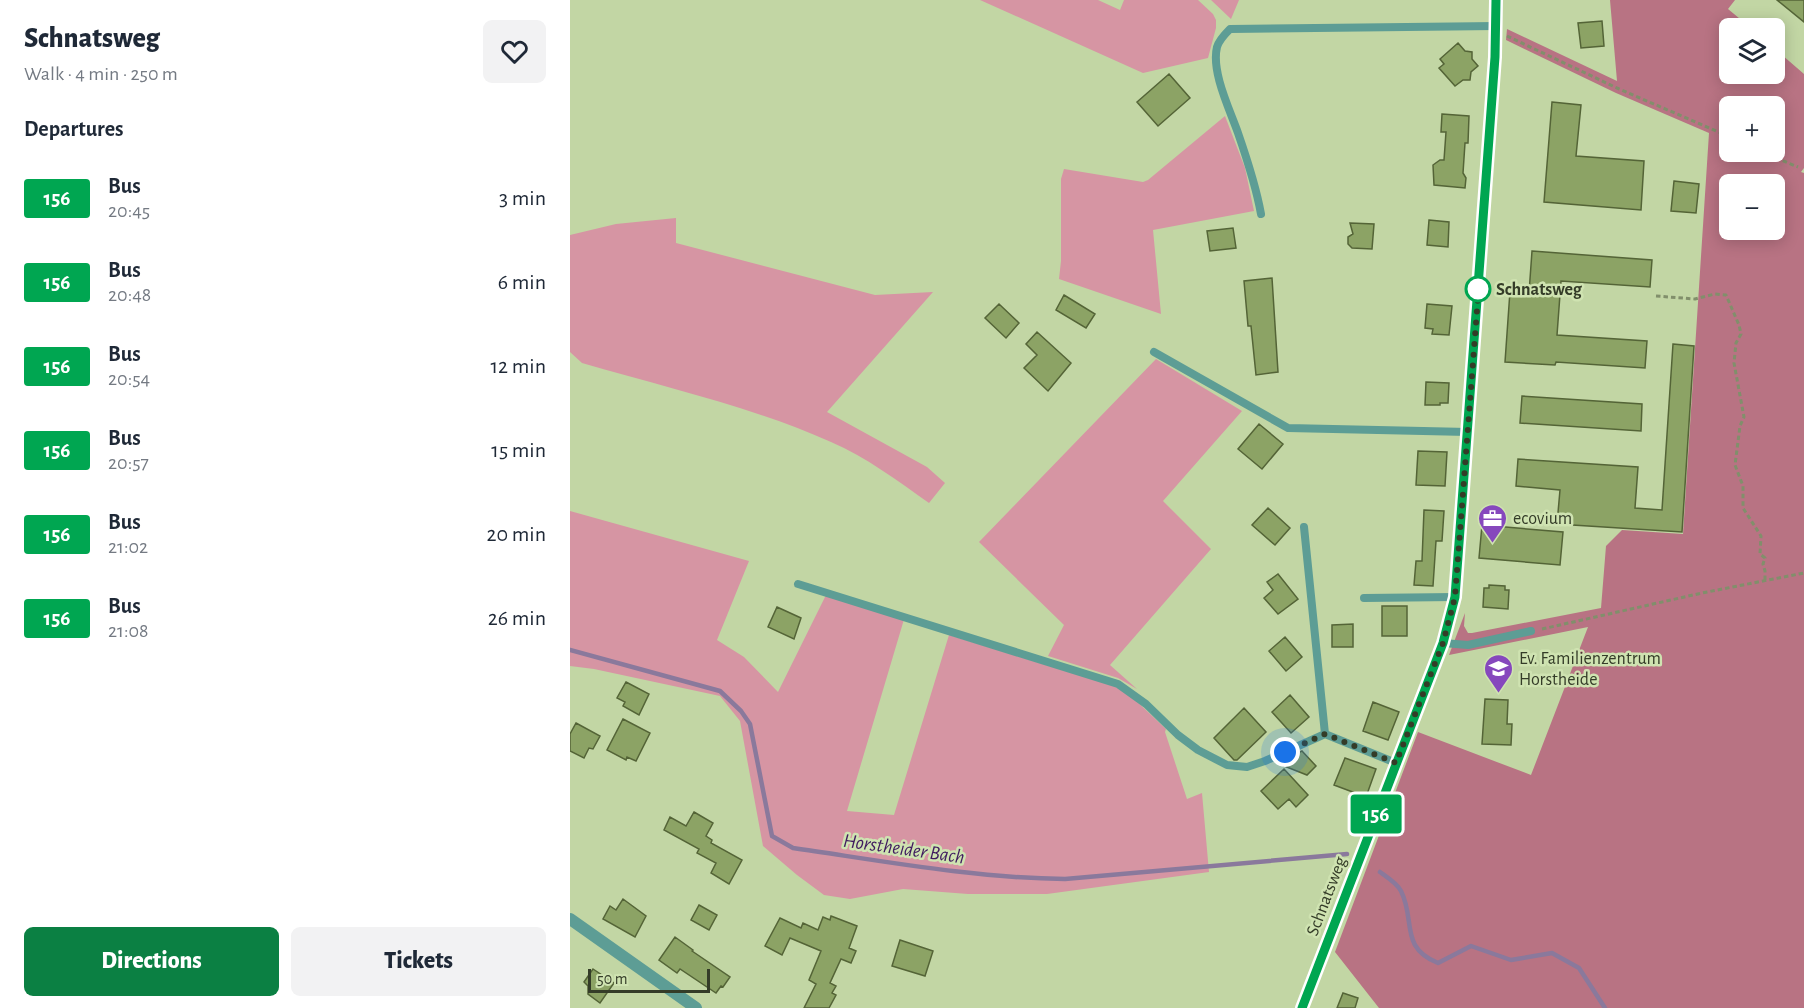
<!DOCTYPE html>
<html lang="en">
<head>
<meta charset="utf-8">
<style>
	body { margin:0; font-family:"Alegreya Sans",sans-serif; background:#f2f2f3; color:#1f2937; height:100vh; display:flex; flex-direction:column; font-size:22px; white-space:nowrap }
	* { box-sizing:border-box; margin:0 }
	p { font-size:20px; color:#747a83 }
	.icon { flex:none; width:33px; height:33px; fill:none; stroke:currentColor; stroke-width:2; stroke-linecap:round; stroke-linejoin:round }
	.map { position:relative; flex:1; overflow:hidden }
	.drawer { display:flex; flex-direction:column; background:#fff; width:570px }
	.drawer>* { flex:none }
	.badge { padding:0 12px; border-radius:4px; font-size:21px; line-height:39px }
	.fabs { position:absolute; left:1149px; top:18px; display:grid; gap:12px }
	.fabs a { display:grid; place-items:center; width:66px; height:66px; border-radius:9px; background:#fff; box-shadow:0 3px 15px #0003; font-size:30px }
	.scale { position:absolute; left:18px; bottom:15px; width:122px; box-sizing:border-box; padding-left:6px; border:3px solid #343c28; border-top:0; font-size:16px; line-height:21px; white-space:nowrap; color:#343c28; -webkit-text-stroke:4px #cfe3b1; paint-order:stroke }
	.you { position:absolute; width:30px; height:30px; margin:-15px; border:4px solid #fff; border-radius:50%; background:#1a73e8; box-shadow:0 0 0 9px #1a73e833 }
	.map>.badge { position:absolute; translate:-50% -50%; box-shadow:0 0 0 3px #fff }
	h2 { padding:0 24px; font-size:22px; line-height:54px }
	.round { display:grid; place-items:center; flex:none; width:63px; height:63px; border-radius:9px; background:#f2f2f3 }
	.overview { display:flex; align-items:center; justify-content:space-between; height:102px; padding:0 24px }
	h1 { font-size:28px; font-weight:800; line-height:45px }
	.primary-button { display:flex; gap:12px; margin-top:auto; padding:12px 24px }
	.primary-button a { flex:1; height:69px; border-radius:9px; background:#0b8043; color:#fff; font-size:24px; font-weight:800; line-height:69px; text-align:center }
	.primary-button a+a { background:#f2f2f3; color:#1f2937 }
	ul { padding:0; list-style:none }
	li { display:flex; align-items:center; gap:18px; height:84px; padding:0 24px }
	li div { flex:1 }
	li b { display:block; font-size:22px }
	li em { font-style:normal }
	li .badge { min-width:66px; font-weight:700; text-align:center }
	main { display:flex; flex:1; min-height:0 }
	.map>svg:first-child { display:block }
	.green { fill:#d695a3 }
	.forest { fill:#b87383; fill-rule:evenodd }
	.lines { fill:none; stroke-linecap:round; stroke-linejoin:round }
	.stream { stroke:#8a799c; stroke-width:4.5 }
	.building { fill:#8ca365; stroke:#546437; stroke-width:1.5 }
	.path { stroke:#818f6b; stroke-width:3; stroke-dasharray:4.5 3; stroke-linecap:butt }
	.lane { stroke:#5d9d95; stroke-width:8 }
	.street { stroke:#5d9d95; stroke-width:12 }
	.line-casing { stroke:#fff; stroke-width:14 }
	.line { stroke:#00a651; stroke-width:9 }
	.walk { stroke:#343c28; stroke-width:6; stroke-dasharray:0 10.8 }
	.stop-dot { fill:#fff; stroke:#00a651; stroke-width:3 }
	.labels { text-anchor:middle; stroke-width:5; stroke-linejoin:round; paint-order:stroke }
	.stop-label { font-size:18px; font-weight:bold; fill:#343c28; stroke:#cfe3b1; text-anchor:start }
	.poi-label { font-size:18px; fill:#343c28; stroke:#cfe3b1; text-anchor:start }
	.street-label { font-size:18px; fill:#343c28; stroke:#cfe3b1 }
	.water-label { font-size:20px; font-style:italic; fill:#3f1a5f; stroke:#cfe3b1 }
</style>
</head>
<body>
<main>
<section class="drawer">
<div class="overview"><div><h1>Schnatsweg</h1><p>Walk · 4 min · 250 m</p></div><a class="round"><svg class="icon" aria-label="heart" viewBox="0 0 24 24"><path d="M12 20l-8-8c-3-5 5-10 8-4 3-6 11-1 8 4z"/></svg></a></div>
<h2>Departures</h2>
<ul>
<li><span class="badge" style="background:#00a651;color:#fff">156</span><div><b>Bus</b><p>20:45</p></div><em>3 min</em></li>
<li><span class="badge" style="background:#00a651;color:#fff">156</span><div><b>Bus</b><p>20:48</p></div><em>6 min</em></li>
<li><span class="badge" style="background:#00a651;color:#fff">156</span><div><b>Bus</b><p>20:54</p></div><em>12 min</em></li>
<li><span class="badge" style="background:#00a651;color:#fff">156</span><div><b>Bus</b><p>20:57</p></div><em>15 min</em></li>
<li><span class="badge" style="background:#00a651;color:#fff">156</span><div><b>Bus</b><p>21:02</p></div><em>20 min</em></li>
<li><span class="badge" style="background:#00a651;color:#fff">156</span><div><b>Bus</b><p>21:08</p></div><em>26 min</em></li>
</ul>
<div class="primary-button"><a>Directions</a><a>Tickets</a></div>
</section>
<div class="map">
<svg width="1234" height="1008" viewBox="0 0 1234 1008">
	<rect width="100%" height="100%" fill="#c2d6a4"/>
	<path class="green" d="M410,0H528L550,10L554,0H628L643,14L646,20V28L638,58L573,73Z
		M641,0H669L661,19Z
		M655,116L675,168L684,211L583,230L591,314L489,279L491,261V179L494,169L573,182L578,180Z
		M106,218V243L305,295L363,292L257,412L357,467L375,483L359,503C328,481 296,457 261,442C182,407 95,387 12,363L0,352V235L46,224Z
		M586,359L672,411L593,501L641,549L540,665L567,689L548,678L478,656L494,625L409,542Z
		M0,511L179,561L147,640L174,657L208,692L256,595L335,616L277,811L324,815L379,635L547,687L560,695L596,729L595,732L617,799L632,793L639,872L477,894H398L333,889L280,899L254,895L227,875L193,846L170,721L150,696L24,669L0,666Z"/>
	<path class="forest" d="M1040,0H1165L1158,9L1181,28H1160V74H1204L1205,49L1234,74V168L1231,172L1234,173V1008H809L765,952L848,732L961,775L1018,627L879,655L895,613L894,626L898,633H902L1031,608L1036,546L1052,530L1113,534L1139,133L1046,93L936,40L937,29L1047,81ZM1160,106H1204V152H1160ZM1160,184H1204V230H1160Z"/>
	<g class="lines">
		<path class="stream" d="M0,650L150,691L171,711L180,724L202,836L223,848C313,861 404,878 495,879L777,854
			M810,872C817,877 827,883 831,891C846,921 829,947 868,963L901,946L941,960L982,953L1009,968L1035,1008"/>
	</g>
	<path class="building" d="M1207,0H1234V22Z
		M1032,21L1034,46L1011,48L1008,23Z
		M888,43L895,51L902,52V59L908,66L901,72L900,80H893L885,86L869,68L874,64L870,59Z
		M599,74L620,98L588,126L567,102Z
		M982,102L1011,105L1006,156L1074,161L1071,210L974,202Z
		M872,114L899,116L898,143H895L893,173L896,178L895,188L864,185L863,165L870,160H874L876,132H871Z
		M1104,181L1129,184L1126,213L1101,211Z
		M859,220L879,222L878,247L857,245Z
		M780,223L804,224L802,249L782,248L778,244V237L783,234Z
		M663,228L666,248L640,251L637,231Z
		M962,251L1082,260L1080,287L991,281L987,335L1077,341L1075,368L986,362L985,365L935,362L940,291L959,293Z
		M702,278L708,372L686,375L681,326H678L674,281Z
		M494,295L525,314L516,328L486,310Z
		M429,304L449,323L436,338L415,318Z
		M857,304L882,306L879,335L862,334L863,329L855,328Z
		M467,332L501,363L478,391L454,368L467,355L456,344Z
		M1103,344L1124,346L1112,532L987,524L990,490L946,486L948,459L1068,467L1065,508L1092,510Z
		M856,382L879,383L878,403H870V405H855Z
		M952,396L1072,404L1071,431L950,423Z
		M689,424L713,444L692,469L668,449Z
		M848,451L877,452L875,486L846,485Z
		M698,508L720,528L705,545L682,525Z
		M854,510L874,511L872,541H866L863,586L844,585L846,561H852Z
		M912,525L993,532L990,565L909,558Z
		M708,574L728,599L708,614L694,598L703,590L697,582Z
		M919,585L935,586V590H939L938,609L913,607L914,588H919Z
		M812,606H837V636H812Z
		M207,607L231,618L224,639L198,627Z
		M783,624V647H762V625Z
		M715,637L732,657L716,671L699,651Z
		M56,682L79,694L69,715L53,706L55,702L47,698Z
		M720,695L739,717L721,733L702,712Z
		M915,699L938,700L937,724H942L941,745L912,744Z
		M803,702L829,712L818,740L793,731Z
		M674,708L696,732L667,760H664L644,738Z
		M53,719L80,733L66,761L57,757L56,760L37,750Z
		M6,723L30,736L23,749L19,748L14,758L0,751V734Z
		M732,751L746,766L737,775L714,766L717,763L715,761L719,757Z
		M775,758L806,769L796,797L764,785Z
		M714,769L738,795L726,807L719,799L708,809L691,791Z
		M124,812L143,823L136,836L142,840L141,843L172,860L159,884L141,873L146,863L127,853L129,849L94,830L100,817L116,826Z
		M53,899L76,916L65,937L33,919L40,906L46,910Z
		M129,905L147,915L139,930L121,920Z
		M261,916L287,926L279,948L286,951L281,963L271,959L260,983L266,986L262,993L266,995L259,1008H234L246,984L239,980L251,951L220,938L212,955L195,946L210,918L231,928L233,923L248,930L253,917L260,920Z
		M105,937L123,950L122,951L160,977L153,987L151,986L146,993L110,969L107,973L89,960Z
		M330,940L363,951L355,976L322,966Z
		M23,969L44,983L30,1003L18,994V986L14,982Z
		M773,993L788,998L785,1008H767Z"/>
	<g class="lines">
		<path class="path" d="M937,36L1047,88L1160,137
			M1192,152L1228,167
			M1086,296L1125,299L1145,294L1156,295L1169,325L1171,334L1166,343L1164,363L1174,417L1170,426L1165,465L1173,486V508L1191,536L1190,554L1195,558L1193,564L1195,571V580
			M972,629L1132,593L1234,573"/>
		<path class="lane" d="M691,214C686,186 677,159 668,133C660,110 641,72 647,47C649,40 655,34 660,29L927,26
			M584,352L718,428L898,432
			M734,527L755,734
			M228,584L548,684L576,704L608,735L628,750L657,765L677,767L695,761L755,734L826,763
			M794,598L885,597
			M873,643L898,645L961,631"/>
		<path class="street" d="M0,919L126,1008
			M732,1008L873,643L885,597L925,57L926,0"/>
	</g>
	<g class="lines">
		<defs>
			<path id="line" d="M732,1008L873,643L885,597L925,57L926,0"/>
		</defs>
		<use href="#line" class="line-casing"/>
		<use href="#line" class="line"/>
		<path class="walk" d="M715,752L755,734L826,763L873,643L885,597L909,284L908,289"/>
	</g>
	<defs>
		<symbol id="office-pin" viewBox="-11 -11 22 30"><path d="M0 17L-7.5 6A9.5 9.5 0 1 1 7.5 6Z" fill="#8648bd" stroke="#cfe3b1"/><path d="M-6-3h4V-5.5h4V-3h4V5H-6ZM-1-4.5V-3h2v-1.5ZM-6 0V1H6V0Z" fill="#fff"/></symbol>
		<symbol id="school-pin" viewBox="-11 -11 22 30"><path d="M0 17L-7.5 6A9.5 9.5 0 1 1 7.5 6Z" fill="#8648bd" stroke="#cfe3b1"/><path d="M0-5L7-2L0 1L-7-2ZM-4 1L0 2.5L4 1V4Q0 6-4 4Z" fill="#fff"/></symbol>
	</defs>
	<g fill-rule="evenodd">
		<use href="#office-pin" x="906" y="502" width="33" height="45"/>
		<use href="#school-pin" x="912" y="652" width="33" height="45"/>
	</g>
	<circle class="stop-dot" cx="908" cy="289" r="12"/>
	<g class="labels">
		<g class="stop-label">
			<text x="926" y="295">Schnatsweg</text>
		</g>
		<g class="poi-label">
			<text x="943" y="524">ecovium</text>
			<text x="949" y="664">Ev. Familienzentrum<tspan x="949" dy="21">Horstheide</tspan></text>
		</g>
		<g class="street-label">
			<text transform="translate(756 896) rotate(-69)" y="6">Schnatsweg</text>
		</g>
		<g class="water-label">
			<text transform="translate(334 848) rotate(8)" y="7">Horstheider Bach</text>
		</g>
	</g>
</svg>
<div class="fabs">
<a><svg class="icon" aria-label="layers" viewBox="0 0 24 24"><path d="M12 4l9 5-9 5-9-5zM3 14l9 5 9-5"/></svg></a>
<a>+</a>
<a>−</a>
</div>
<div class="scale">50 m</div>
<div class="you" style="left:715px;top:752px"></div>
<b class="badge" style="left:806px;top:814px;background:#00a651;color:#fff">156</b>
</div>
</main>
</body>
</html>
